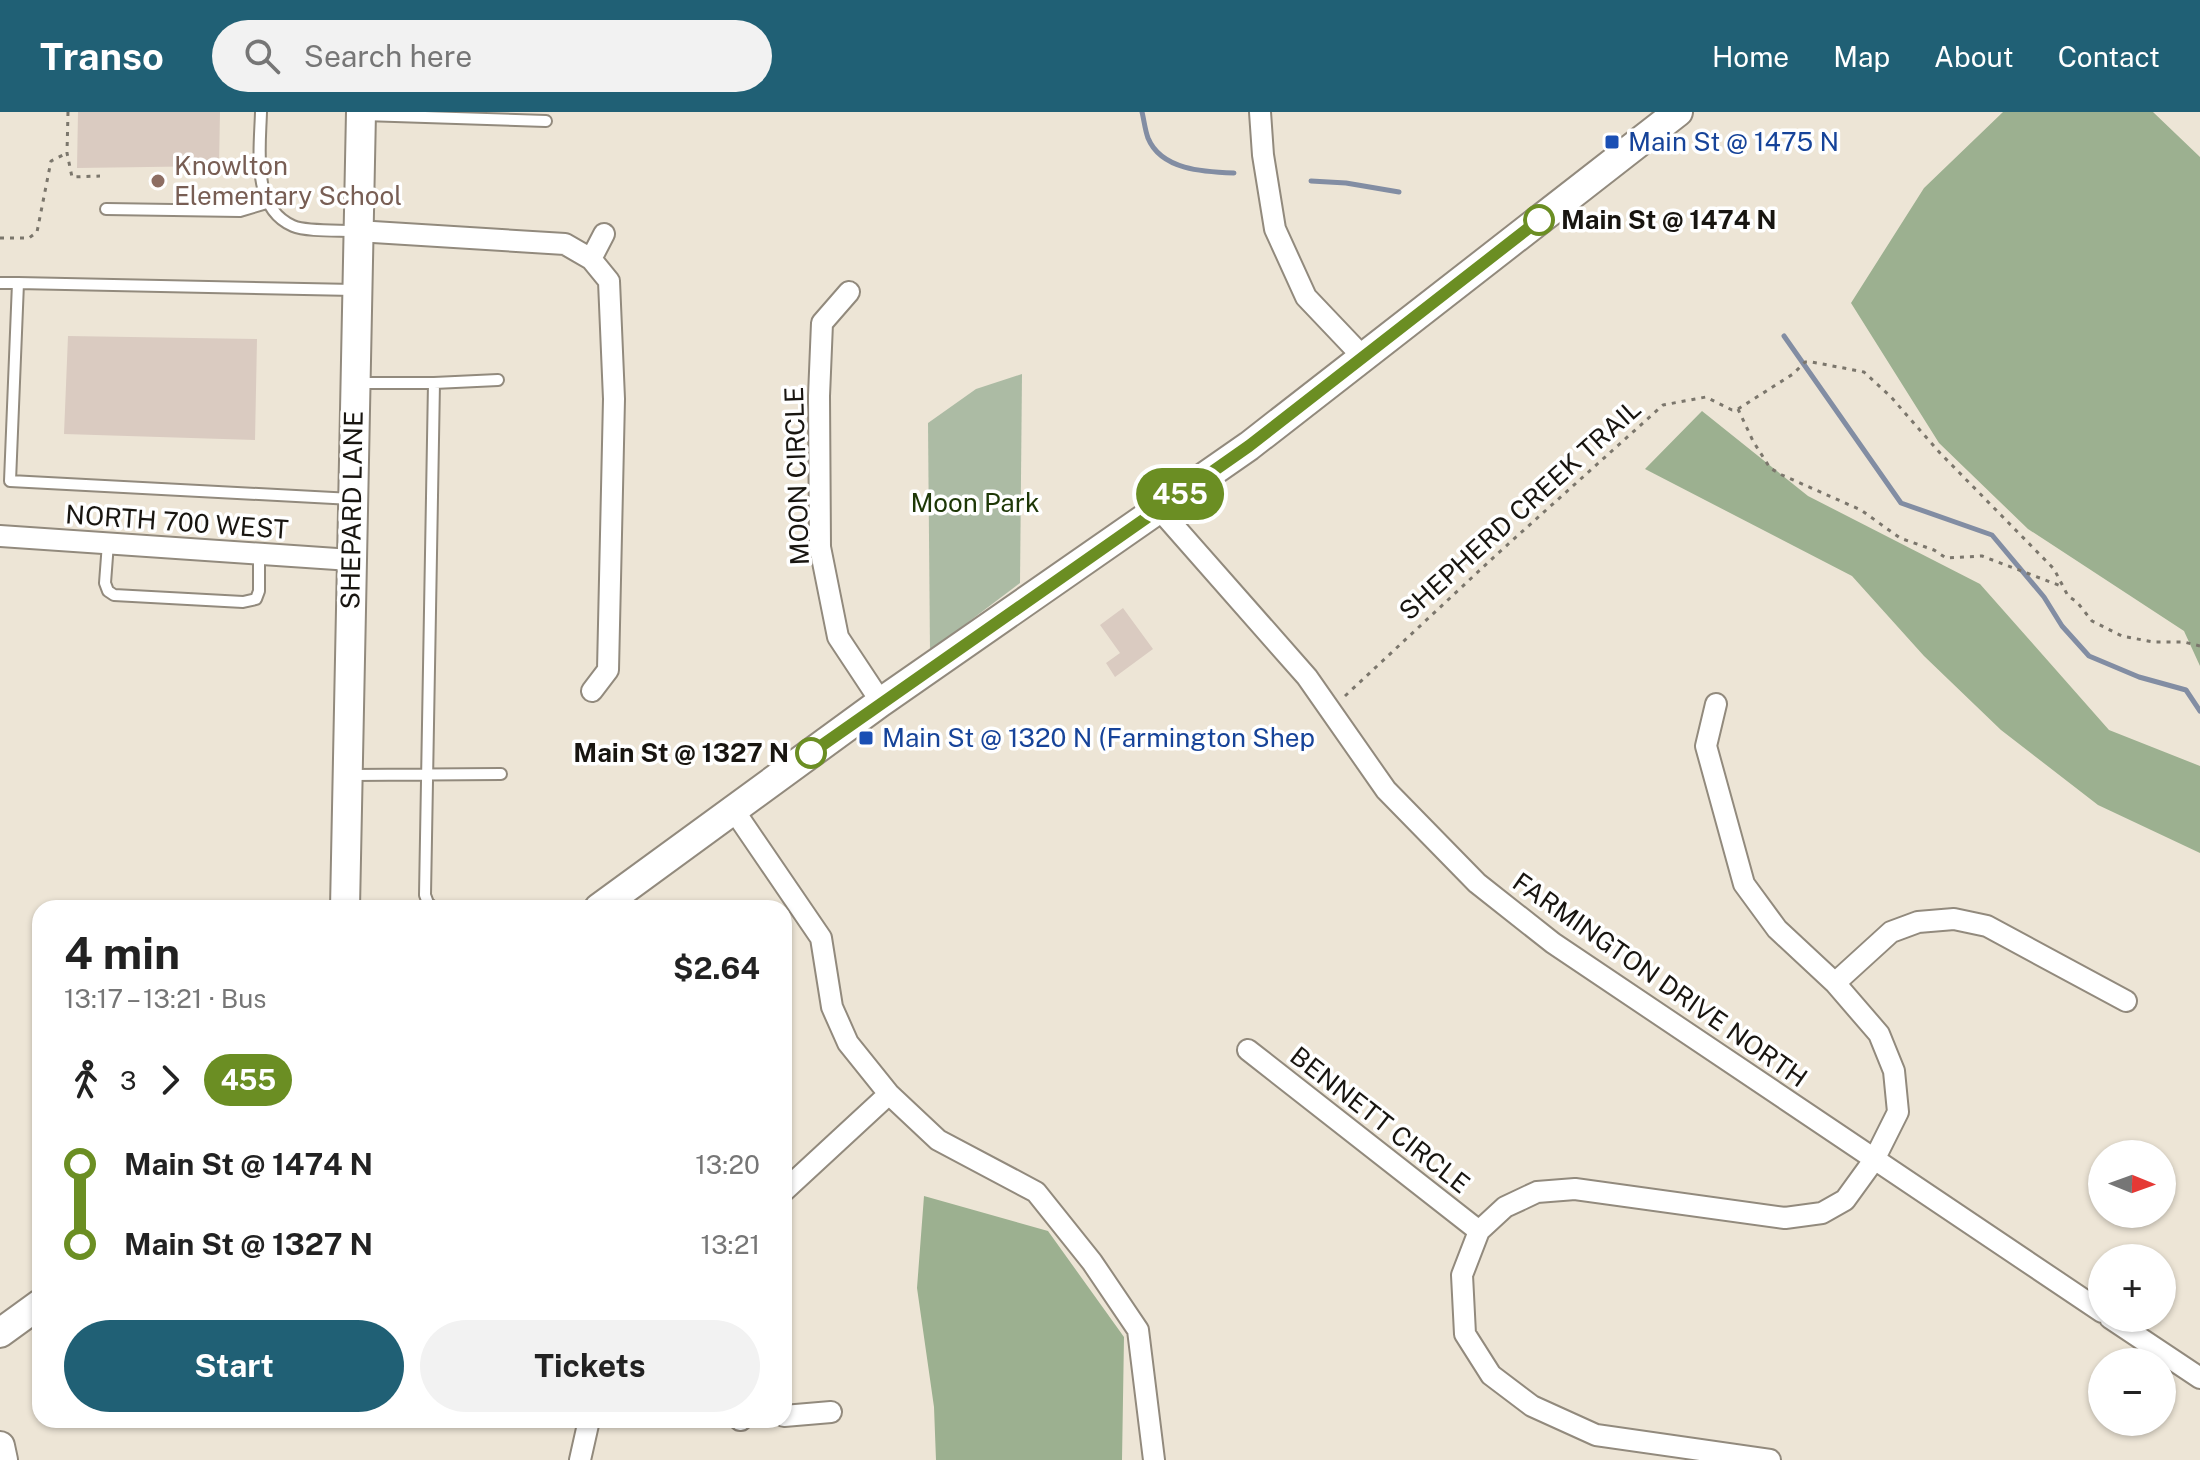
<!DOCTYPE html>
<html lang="en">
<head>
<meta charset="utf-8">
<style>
	body { margin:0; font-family:"Public Sans",sans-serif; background:#f2f2f2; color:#222; height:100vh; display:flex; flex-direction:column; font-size:30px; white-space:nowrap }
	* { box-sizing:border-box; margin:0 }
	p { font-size:26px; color:#767676 }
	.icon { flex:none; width:44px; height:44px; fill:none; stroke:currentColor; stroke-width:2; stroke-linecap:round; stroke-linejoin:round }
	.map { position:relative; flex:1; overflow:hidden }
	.side { position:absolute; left:32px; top:788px; width:760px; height:528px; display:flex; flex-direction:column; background:#fff; border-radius:24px; box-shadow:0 2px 6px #0004 }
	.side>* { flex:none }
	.badge { padding:0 16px; border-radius:26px; font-size:28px; line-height:52px }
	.needle { width:52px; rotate:91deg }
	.buttons { position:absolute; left:2088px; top:1028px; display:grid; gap:16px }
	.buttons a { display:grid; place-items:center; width:88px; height:88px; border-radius:50%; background:#fff; box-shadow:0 2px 6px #0004; font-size:40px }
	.map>.badge { position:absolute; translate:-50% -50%; box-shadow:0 0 0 4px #fff }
	.legs { display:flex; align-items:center; gap:12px; height:88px; padding:0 32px; font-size:26px }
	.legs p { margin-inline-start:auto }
	.summary { display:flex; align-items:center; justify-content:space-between; height:136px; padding:0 32px }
	h1 { font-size:44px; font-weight:700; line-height:60px }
	.button { display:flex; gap:16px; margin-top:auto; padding:16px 32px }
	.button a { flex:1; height:92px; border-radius:48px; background:#206075; color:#fff; font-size:32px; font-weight:700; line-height:92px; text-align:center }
	.button a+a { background:#f2f2f2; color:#222 }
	ul { padding:0 32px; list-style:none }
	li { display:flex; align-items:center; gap:28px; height:80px; font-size:30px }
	li i { display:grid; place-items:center; width:12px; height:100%; margin:0 10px; background:currentColor }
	li i::after { content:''; width:20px; height:20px; margin:-10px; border:6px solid; border-radius:50%; background:#fff }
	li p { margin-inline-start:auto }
	li:first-child i { background:linear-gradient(#0000 50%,currentColor 0) }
	li:last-child i { background:linear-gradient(currentColor 50%,#0000 0) }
	header { display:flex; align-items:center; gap:48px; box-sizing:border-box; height:112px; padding:0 40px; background:#206075; color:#fff }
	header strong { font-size:38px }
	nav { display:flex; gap:44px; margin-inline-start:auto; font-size:28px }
	.search { width:560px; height:72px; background:#f2f2f2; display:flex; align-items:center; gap:20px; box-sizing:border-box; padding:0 28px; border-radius:44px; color:#767676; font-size:30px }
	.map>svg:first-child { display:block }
	.green { fill:#acbba4 }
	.forest { fill:#9cb090 }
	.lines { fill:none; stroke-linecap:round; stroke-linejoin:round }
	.stream { stroke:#828da3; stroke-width:5 }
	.building { fill:#dacbc1 }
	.lane-casing { stroke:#928a7d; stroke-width:14 }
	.street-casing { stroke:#928a7d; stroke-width:24 }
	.secondary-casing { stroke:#928a7d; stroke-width:32 }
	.path { stroke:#7b766c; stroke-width:3; stroke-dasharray:4 6; stroke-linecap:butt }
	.lane { stroke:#fff; stroke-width:10 }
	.street { stroke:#fff; stroke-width:20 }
	.secondary { stroke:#fff; stroke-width:28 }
	.line-1-casing { stroke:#fff; stroke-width:18 }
	.line-1 { stroke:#6b8e23; stroke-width:12 }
	.transit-dot { fill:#1a4fb4; stroke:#fff; stroke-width:3 }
	.education-dot { fill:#8d6e63; stroke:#fff; stroke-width:3 }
	.stop-1-dot { fill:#fff; stroke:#6b8e23; stroke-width:4 }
	.labels { text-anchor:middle; stroke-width:7; stroke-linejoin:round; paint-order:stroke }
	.transit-label { font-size:26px; fill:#164399; stroke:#fff; text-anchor:start }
	.education-label { font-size:26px; fill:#785e54; stroke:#fff; text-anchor:start }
	.stop-label { font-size:26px; font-weight:bold; fill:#181510; stroke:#fff; text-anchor:start }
	.street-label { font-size:26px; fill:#181510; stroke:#fff }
	.park-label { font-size:26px; fill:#1d3706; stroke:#fff }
</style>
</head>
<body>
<header>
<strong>Transo</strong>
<div class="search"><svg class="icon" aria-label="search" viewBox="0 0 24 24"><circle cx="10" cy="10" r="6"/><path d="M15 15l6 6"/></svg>Search here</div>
<nav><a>Home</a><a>Map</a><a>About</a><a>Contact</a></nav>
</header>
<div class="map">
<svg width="2200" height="1348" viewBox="0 0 2200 1348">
	<rect width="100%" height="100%" fill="#ede5d6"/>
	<path class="green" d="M1022,262L1020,471L930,539L928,311L976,277Z"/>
	<path class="forest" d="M2003,0H2153L2200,45V554L2184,519L2028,417L1939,331L1851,191L1924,76Z
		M1702,299L1808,384L1980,472L2109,618L2200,654V741L2098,693L2001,618L1924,544L1852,464L1645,357Z
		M924,1084L1048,1119L1124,1225L1122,1348H936L934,1295L917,1176Z"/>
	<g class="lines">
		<path class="stream" d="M1142,0C1144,8 1145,18 1148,26C1161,58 1204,60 1234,61
			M1311,69L1346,71L1399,80
			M1784,224L1901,391L1992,423L2044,485L2062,514L2089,544L2139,565L2186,578L2200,599"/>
	</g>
	<path class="building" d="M78,0H220L219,54L77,56Z
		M68,224L257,227L255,328L64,322Z
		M1123,496L1153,537L1115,565L1106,551L1120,541L1100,513Z"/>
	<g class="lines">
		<defs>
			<path id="lane" d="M261,0C260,37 251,96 293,114C307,120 340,118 356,119
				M364,3L546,9
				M106,97L240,99L270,90
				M0,171H18
				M356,271H434L425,783L428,791L434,796
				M434,271L498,268
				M352,387L10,369L18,171L354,178
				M108,431L105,471L108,479L114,483L243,490L256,487L259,479V442
				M351,663L501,662"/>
			<path id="street" d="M1260,0L1263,43L1275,117L1306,185L1363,245
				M357,119L565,132L591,147L609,169L614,287L608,558L592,579
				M591,147L604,122
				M849,180L822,211L819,284L820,435L838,525L881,590
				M1159,397L1307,565L1386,678L1477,771L1553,831L2102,1200
				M0,424L351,448
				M1716,592L1706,634L1744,772L1777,817L1835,871L1879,922L1894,959L1898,1000L1874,1048L1845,1088L1822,1101L1785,1106L1575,1077L1537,1080L1505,1095L1479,1119L1462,1163L1465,1222L1491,1263L1532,1294L1596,1323L1770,1348
				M733,697L821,826L832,895L848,931L889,982L938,1028L1036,1080L1092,1150L1138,1218L1154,1348
				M1835,871L1891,820L1918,810L1954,807L1987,814L2126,889
				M1248,938L1479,1119
				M784,1079L889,982
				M2110,1206L2200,1266
				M784,1304L831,1300
				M740,1308H741
				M580,1348L589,1308"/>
			<path id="secondary" d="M345,796L361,0
				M599,796L881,590L1249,334L1678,0
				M0,1221L40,1192
				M0,1334L3,1348"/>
		</defs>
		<use href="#lane" class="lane-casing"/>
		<use href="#street" class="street-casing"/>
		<use href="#secondary" class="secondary-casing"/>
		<path class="path" d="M68,0L67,41L72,65L100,64
			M0,126H29L37,120L51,49L67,41
			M1738,297L1753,329L1770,356L1782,363L1861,398L1900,426L1934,438L1946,446L1982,444L2061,474
			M1345,584L1495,444L1663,293L1706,285L1732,298L1738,297L1793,262L1805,250H1812L1864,260L1891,285L1940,341L2054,457L2068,484L2077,490L2092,509L2122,524L2153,530H2184L2200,534"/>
		<use href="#lane" class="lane"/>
		<use href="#street" class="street"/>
		<use href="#secondary" class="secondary"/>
	</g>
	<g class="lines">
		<defs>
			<path id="line-1" d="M811,641L1249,334L1539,108"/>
		</defs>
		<use href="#line-1" class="line-1-casing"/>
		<use href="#line-1" class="line-1"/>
	</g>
	<g class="transit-dot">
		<rect x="1604" y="22" width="16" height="16" rx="4"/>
		<rect x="858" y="618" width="16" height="16" rx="4"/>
	</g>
	<circle class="education-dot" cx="158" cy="69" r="8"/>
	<g class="stop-1-dot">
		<circle cx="1539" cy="108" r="14"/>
		<circle cx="811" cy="641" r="14"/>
	</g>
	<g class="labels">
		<g class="transit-label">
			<text x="1628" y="39">Main St @ 1475 N</text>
			<text x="882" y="635">Main St @ 1320 N (Farmington Shep</text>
		</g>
		<g class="education-label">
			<text x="174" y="63">Knowlton<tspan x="174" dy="30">Elementary School</tspan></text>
		</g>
		<g class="stop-label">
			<text x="1561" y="117">Main St @ 1474 N</text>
			<text x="789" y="650" text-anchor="end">Main St @ 1327 N</text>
		</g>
		<g class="street-label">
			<text transform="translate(797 364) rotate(-92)" y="9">MOON CIRCLE</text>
			<text transform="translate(352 398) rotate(-89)" y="9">SHEPARD LANE</text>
			<text transform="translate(1520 398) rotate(-42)" y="9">SHEPHERD CREEK TRAIL</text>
			<text transform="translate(177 410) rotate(4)" y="9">NORTH 700 WEST</text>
			<text transform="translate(1660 868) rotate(35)" y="9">FARMINGTON DRIVE NORTH</text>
			<text transform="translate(1380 1008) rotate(38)" y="9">BENNETT CIRCLE</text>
		</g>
		<g class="park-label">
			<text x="975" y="400">Moon Park</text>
		</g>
	</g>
</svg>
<div class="buttons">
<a><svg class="needle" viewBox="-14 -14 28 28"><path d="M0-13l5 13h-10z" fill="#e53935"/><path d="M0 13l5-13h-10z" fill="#767676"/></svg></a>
<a>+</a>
<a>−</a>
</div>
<b class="badge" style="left:1180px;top:382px;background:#6b8e23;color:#fff">455</b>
<section class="side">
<div class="summary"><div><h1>4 min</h1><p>13:17 – 13:21 · Bus</p></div><b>$2.64</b></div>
<div class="legs"><svg class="icon" aria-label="walk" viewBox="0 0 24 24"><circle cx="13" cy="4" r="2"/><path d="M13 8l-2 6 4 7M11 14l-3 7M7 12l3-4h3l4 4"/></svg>3<svg class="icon" aria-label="forward" viewBox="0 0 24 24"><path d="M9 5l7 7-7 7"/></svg><b class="badge" style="background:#6b8e23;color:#fff">455</b></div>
<ul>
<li><i style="color:#6b8e23"></i><b>Main St @ 1474 N</b><p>13:20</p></li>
<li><i style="color:#6b8e23"></i><b>Main St @ 1327 N</b><p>13:21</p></li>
</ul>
<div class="button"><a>Start</a><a>Tickets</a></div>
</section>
</div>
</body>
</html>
